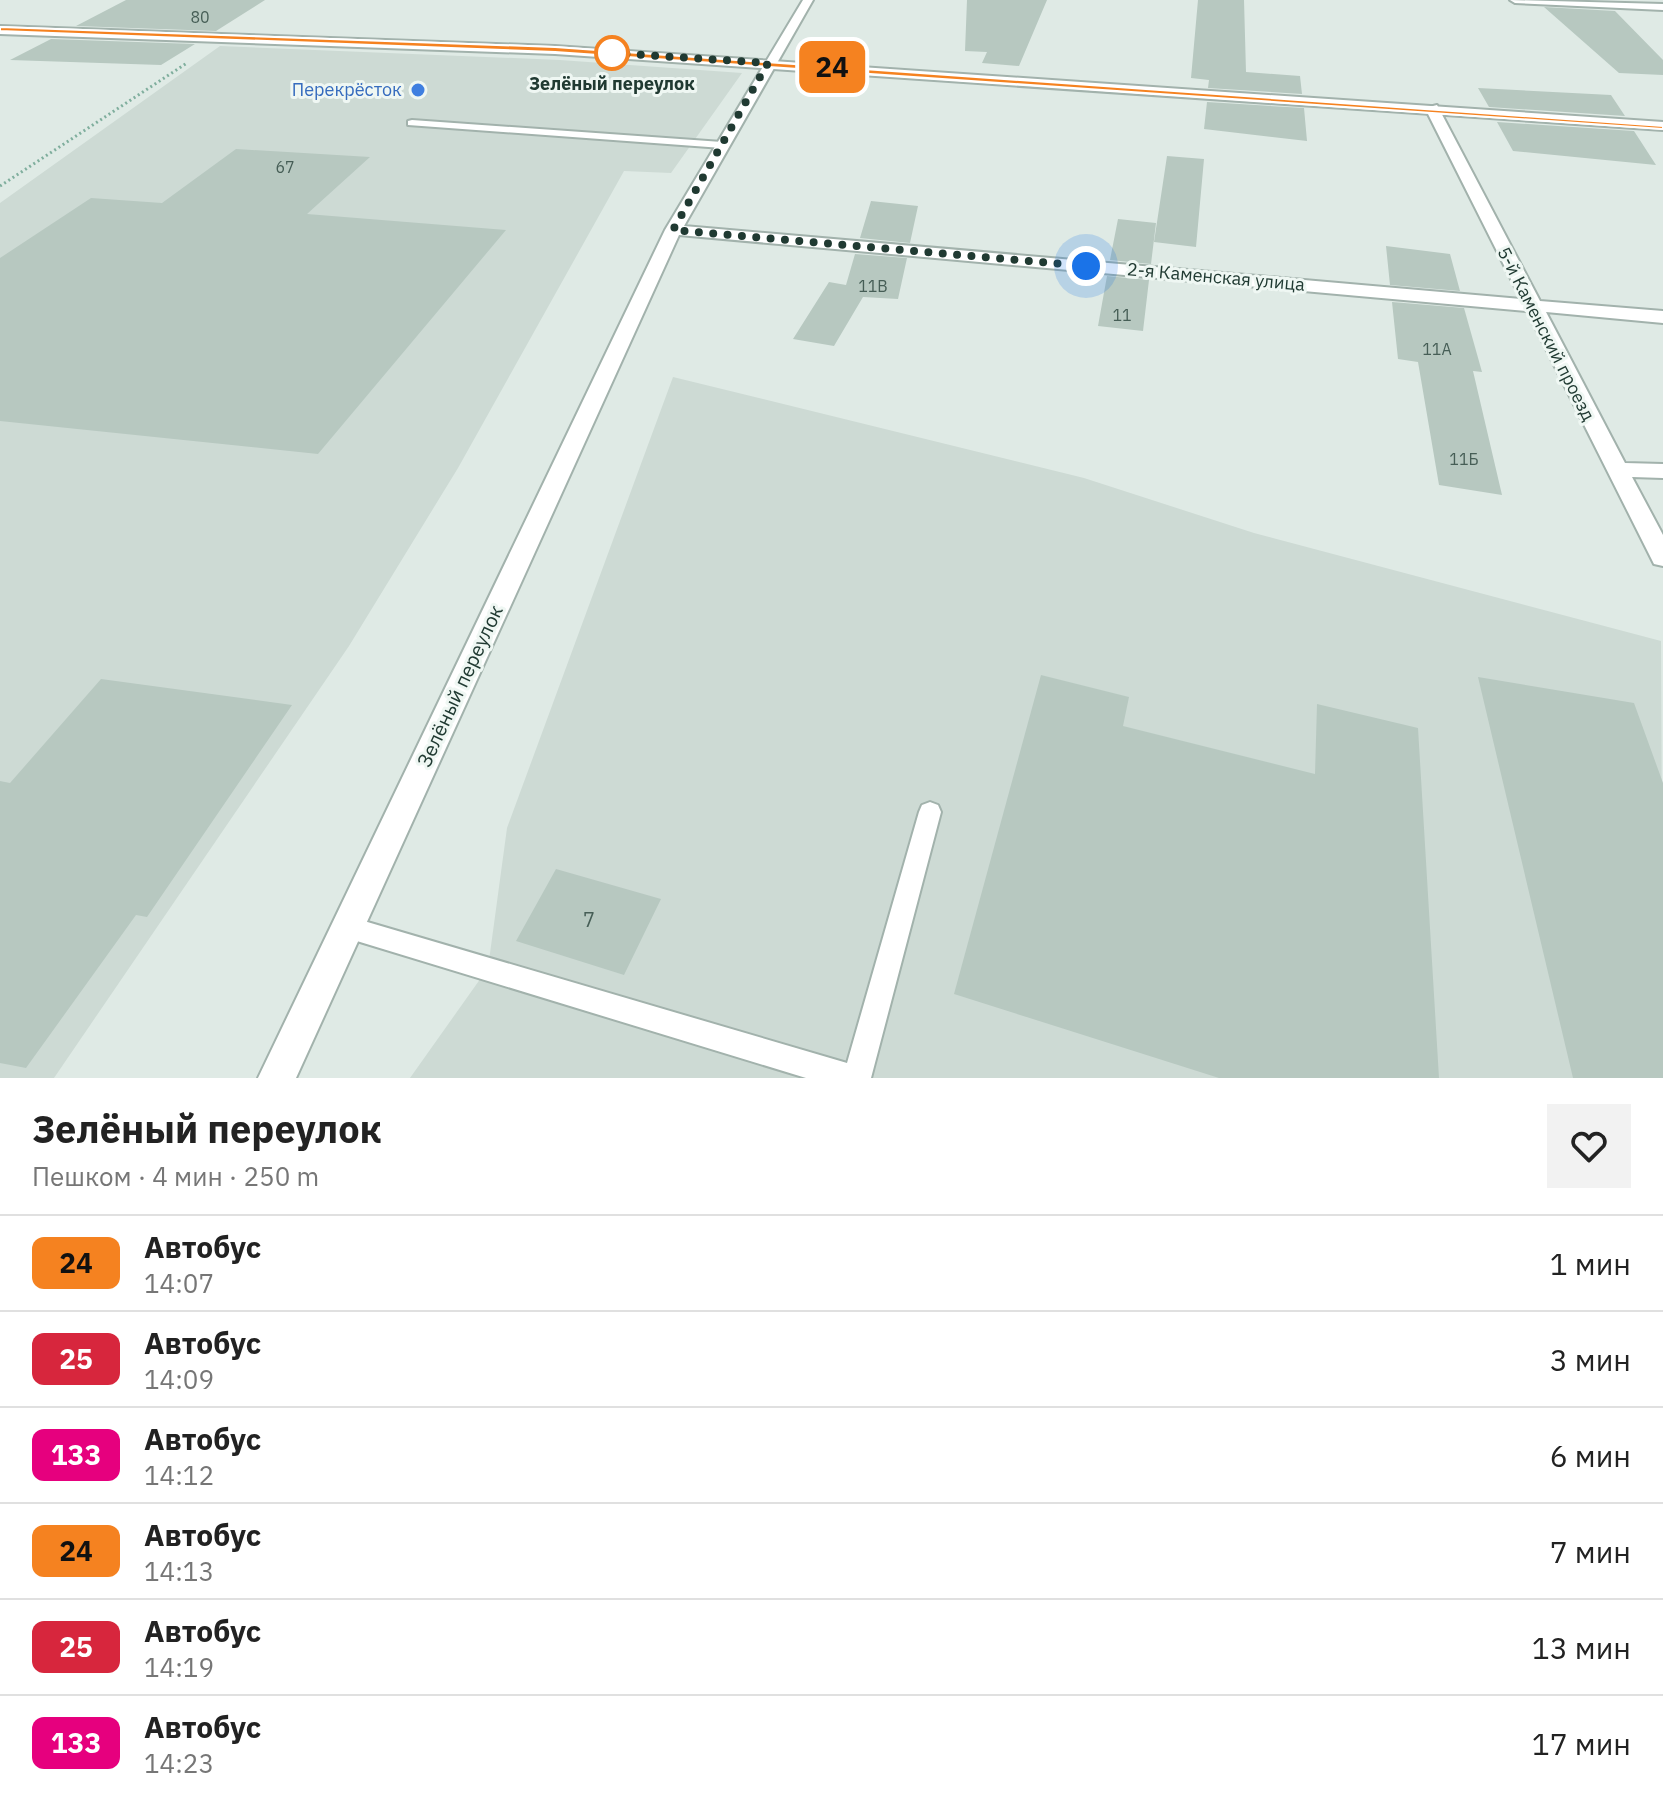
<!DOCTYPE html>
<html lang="ru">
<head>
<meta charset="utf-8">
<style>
	body { margin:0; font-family:"IBM Plex Sans",sans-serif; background:#f2f2f2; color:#222; height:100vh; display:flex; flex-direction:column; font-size:30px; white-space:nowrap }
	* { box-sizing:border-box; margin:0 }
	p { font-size:26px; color:#767676 }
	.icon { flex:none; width:44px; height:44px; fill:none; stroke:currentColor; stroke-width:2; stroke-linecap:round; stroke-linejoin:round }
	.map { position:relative; height:1078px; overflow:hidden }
	.panel { display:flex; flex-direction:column; background:#fff; flex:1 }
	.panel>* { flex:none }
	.badge { padding:0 16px; border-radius:12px; font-size:28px; line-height:52px }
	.you { position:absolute; width:40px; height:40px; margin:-20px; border:6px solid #fff; border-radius:50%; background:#1a73e8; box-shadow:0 0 0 12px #1a73e833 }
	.map>.badge { position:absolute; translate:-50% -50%; box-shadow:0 0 0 4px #fff }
	.round { display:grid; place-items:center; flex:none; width:84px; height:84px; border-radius:0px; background:#f2f2f2 }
	.head { display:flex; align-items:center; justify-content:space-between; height:136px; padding:0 32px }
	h1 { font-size:38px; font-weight:700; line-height:60px }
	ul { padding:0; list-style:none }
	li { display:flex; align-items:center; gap:24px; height:96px; padding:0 32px; border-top:2px solid #e0e0e0 }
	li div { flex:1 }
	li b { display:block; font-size:30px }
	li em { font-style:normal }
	li .badge { min-width:88px; font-weight:700; text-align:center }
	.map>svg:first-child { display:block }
	.built { fill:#cddad4 }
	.building { fill:#b7c8c0 }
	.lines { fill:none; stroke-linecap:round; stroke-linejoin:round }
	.service-casing { stroke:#a2b2ac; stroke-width:4 }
	.minor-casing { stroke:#a2b2ac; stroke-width:4 }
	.tertiary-casing { stroke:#a2b2ac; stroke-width:4 }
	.path { stroke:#7fae9d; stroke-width:3; stroke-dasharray:2 3; stroke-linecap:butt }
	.service { fill:#fff; fill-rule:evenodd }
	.minor { fill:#fff; fill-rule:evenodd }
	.tertiary { fill:#fff; fill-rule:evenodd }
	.line { fill:#f58220; stroke:#fff; stroke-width:2 }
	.walk { stroke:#203a32; stroke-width:8; stroke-dasharray:0 14.4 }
	.stop-dot { fill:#fff; stroke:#f58220; stroke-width:4 }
	.shop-dot { fill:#3f7fe0; stroke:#eff7f3; stroke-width:3 }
	.labels { text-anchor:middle; stroke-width:6; stroke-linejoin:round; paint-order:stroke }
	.number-label { font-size:16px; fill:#465e56 }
	.far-stop-label { font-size:18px; font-weight:bold; fill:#203a32; stroke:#eff7f3 }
	.far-shop-label { font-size:18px; fill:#366cbe; stroke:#eff7f3; text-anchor:end }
	.far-street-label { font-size:18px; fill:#203a32; stroke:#eff7f3 }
	.street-label { font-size:20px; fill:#203a32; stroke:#eff7f3 }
	.near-number-label { font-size:20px; fill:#465e56 }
</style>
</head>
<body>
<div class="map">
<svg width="1663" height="1078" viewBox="0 0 1663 1078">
	<rect width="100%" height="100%" fill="#dfeae5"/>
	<path class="built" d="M220,46L560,60L742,73L671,173L624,171L458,468L349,646L54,1078H0V203Z
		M673,377L1084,478L1254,533L1661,641L1663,1078H410L488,968L507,828Z"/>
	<path class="building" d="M126,0H265L216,31L76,26Z
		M967,0H1047L1019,66L982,63L987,52L965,51Z
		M1198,0H1244L1246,72L1300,76L1302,94L1208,88L1209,80L1191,78Z
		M1544,7L1615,11L1663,60V75L1619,73Z
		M51,39L195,44L161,65L10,60Z
		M1478,88L1611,95L1625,116L1489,107Z
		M1207,102L1304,108L1307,141L1204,129Z
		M1497,122L1634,131L1656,165L1513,151Z
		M236,149L370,157L307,214L506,230L318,454L0,421V258L91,198L162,203Z
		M1167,156L1204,159L1196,247L1154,242Z
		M871,201L918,206L910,243L860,238Z
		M1118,219L1156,223L1151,264L1110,260Z
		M1386,246L1450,254L1460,291L1390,285Z
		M855,254L907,258L898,299L863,297L834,346L793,339L829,282L846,285Z
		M1107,276L1149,280L1143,331L1098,326Z
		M1392,302L1464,308L1482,372L1473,371L1502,495L1439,485L1418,362L1398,359Z
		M1041,675L1129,697L1123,726L1315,774L1317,704L1418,728L1439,1078H1219L954,994Z
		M1478,677L1634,703L1663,783V1078H1573Z
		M101,679L292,705L147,917L136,915L26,1068L0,1063V781L10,783Z
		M556,869L661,899L624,975L516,941Z"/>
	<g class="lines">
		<defs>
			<path id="service" d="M412,120L722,142L727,145L722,148L408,125V121Z
				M930,802L938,805L941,812L871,1078H806L347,938L338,935L334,927L338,919L347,916L847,1063L919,812L922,805Z"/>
			<path id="minor" d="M803,0H813L684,226L1521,299L1425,108L1437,105L1540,301L1663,311V323L1546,312L1625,463L1663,464V478L1632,477L1663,535V566L1654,564L1651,558L1527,311L679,235L296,1078H258L665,230Z
				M1510,0L1663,4V10L1515,3Z"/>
			<path id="tertiary" d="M0,26L555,46L1663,122V130L555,54L0,34Z"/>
		</defs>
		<use href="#service" class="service-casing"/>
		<use href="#minor" class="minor-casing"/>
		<use href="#tertiary" class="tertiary-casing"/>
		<path class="path" d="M0,186L187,63"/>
		<use href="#service" class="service"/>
		<use href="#minor" class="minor"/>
		<use href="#tertiary" class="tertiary"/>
	</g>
	<path class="line" d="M0,27L555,47L1663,126V129L555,52L0,31Z"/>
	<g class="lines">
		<path class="walk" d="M612,53L768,63L673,230L1086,266"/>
	</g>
	<circle class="stop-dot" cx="612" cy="53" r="16"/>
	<circle class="shop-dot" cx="418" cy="90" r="8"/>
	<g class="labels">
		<g class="number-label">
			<text x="200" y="23">80</text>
			<text x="285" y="173">67</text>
			<text x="873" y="292">11В</text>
			<text x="1122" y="321">11</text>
			<text x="1437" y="355">11А</text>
			<text x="1464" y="465">11Б</text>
		</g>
		<g class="far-stop-label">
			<text x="612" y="90">Зелёный переулок</text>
		</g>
		<g class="far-shop-label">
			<text x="402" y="96">Перекрёсток</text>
		</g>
		<g class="far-street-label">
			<text transform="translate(1216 277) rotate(5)" y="6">2-я Каменская улица</text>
			<text transform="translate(1546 334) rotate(63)" y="6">5-й Каменский проезд</text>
		</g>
		<g class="street-label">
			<text transform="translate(460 686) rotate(-65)" y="7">Зелёный переулок</text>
		</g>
		<g class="near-number-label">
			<text x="589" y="927">7</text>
		</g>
	</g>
</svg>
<div class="you" style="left:1086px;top:266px"></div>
<b class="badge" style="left:832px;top:67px;background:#f58220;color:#111">24</b>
</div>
<section class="panel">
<div class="head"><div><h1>Зелёный переулок</h1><p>Пешком · 4 мин · 250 m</p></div><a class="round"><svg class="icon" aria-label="heart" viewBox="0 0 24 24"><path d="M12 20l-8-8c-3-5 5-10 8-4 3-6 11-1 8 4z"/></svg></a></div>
<ul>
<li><span class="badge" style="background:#f58220;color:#111">24</span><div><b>Автобус</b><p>14:07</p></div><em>1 мин</em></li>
<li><span class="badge" style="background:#d7263d;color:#fff">25</span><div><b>Автобус</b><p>14:09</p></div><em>3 мин</em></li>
<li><span class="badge" style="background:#e6007e;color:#fff">133</span><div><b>Автобус</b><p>14:12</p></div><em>6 мин</em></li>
<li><span class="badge" style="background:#f58220;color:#111">24</span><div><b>Автобус</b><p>14:13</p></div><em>7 мин</em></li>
<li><span class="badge" style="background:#d7263d;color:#fff">25</span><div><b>Автобус</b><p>14:19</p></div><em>13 мин</em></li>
<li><span class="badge" style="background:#e6007e;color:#fff">133</span><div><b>Автобус</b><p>14:23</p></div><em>17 мин</em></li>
</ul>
</section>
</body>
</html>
